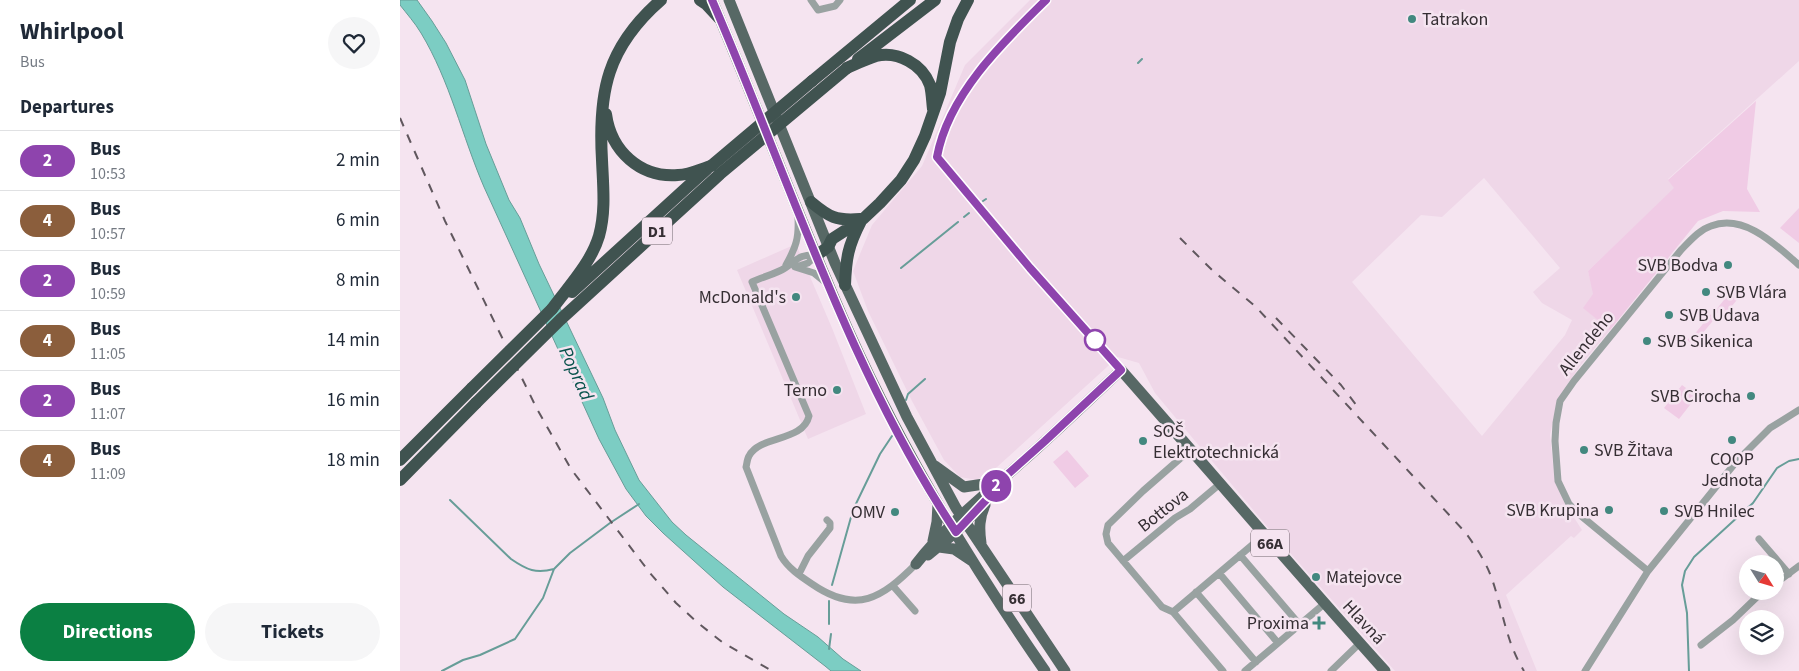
<!DOCTYPE html>
<html lang="en">
<head>
<meta charset="utf-8">
<style>
	body { margin:0; font-family:"Source Sans 3",sans-serif; background:#f6f6f7; color:#1f2937; height:100vh; display:flex; flex-direction:column; font-size:19px; white-space:nowrap }
	* { box-sizing:border-box; margin:0 }
	p { font-size:16px; color:#747a83 }
	.icon { flex:none; width:28px; height:28px; fill:none; stroke:currentColor; stroke-width:2; stroke-linecap:round; stroke-linejoin:round }
	.map { position:relative; flex:1; overflow:hidden }
	.details { display:flex; flex-direction:column; background:#fff; width:400px }
	.details>* { flex:none }
	.badge { padding:0 10px; border-radius:16px; font-size:18px; line-height:32px }
	.needle { width:32px; rotate:127deg }
	.controls { position:absolute; left:1339px; top:555px; display:grid; gap:10px }
	.controls a { display:grid; place-items:center; width:45px; height:45px; border-radius:50%; background:#fff; box-shadow:0 5px 20px #0002; font-size:25px }
	.map>.badge { position:absolute; translate:-50% -50%; box-shadow:0 0 0 2px #fff }
	h2 { padding:0 20px; font-size:19px; line-height:45px }
	.round { display:grid; place-items:center; flex:none; width:52px; height:52px; border-radius:26px; background:#f6f6f7 }
	.overview { display:flex; align-items:center; justify-content:space-between; height:85px; padding:0 20px }
	h1 { font-size:24px; font-weight:700; line-height:38px }
	.primary-button { display:flex; gap:10px; margin-top:auto; padding:10px 20px }
	.primary-button a { flex:1; height:58px; border-radius:30px; background:#0b8043; color:#fff; font-size:20px; font-weight:700; line-height:58px; text-align:center }
	.primary-button a+a { background:#f6f6f7; color:#1f2937 }
	ul { padding:0; list-style:none }
	li { display:flex; align-items:center; gap:15px; height:60px; padding:0 20px; border-top:1px solid #e0e1e3 }
	li div { flex:1 }
	li b { display:block; font-size:19px }
	li em { font-style:normal }
	li .badge { min-width:55px; font-weight:700; text-align:center }
	main { display:flex; flex:1; min-height:0 }
	.map>svg:first-child { display:block }
	.built { fill:#efd7e8; fill-rule:evenodd }
	.green { fill:#f0cbe5 }
	.water { fill:#7ccdc3; stroke:#679d98 }
	.lines { fill:none; stroke-linecap:round; stroke-linejoin:round }
	.stream { stroke:#679d98; stroke-width:2 }
	.street { stroke:#99a2a1; stroke-width:7 }
	.primary { stroke:#576865; stroke-width:11 }
	.highway { stroke:#405350; stroke-width:12 }
	.rail { stroke:#60575e; stroke-width:2; stroke-dasharray:9 9; stroke-linecap:butt }
	.highway-bridge { stroke:#405350; stroke-width:12 }
	.line-casing { stroke:#fff; stroke-width:11 }
	.line { stroke:#8e44ad; stroke-width:8 }
	.poi-dot { fill:#42887f; stroke:#f5e4f0; stroke-width:2 }
	.stop-dot { fill:#fff; stroke:#8e44ad; stroke-width:2.5 }
	.labels { text-anchor:middle; stroke-width:5; stroke-linejoin:round; paint-order:stroke }
	.shield { fill:#f5e4f0; stroke:#6f656c; stroke-width:1 }
	.shield-label { font-size:16px; font-weight:bold; fill:#352e33 }
	.poi-label { font-size:18px; fill:#352e33; stroke:#f5e4f0; text-anchor:start }
	.street-label { font-size:18px; fill:#352e33; stroke:#f5e4f0 }
	.water-label { font-size:19px; font-style:italic; fill:#0a534d; stroke:#f5e4f0 }
</style>
</head>
<body>
<main>
<section class="details">
<div class="overview"><div><h1>Whirlpool</h1><p>Bus</p></div><a class="round"><svg class="icon" aria-label="heart" viewBox="0 0 24 24"><path d="M12 20l-8-8c-3-5 5-10 8-4 3-6 11-1 8 4z"/></svg></a></div>
<h2>Departures</h2>
<ul>
<li><span class="badge" style="background:#8e44ad;color:#fff">2</span><div><b>Bus</b><p>10:53</p></div><em>2 min</em></li>
<li><span class="badge" style="background:#8b5e3c;color:#fff">4</span><div><b>Bus</b><p>10:57</p></div><em>6 min</em></li>
<li><span class="badge" style="background:#8e44ad;color:#fff">2</span><div><b>Bus</b><p>10:59</p></div><em>8 min</em></li>
<li><span class="badge" style="background:#8b5e3c;color:#fff">4</span><div><b>Bus</b><p>11:05</p></div><em>14 min</em></li>
<li><span class="badge" style="background:#8e44ad;color:#fff">2</span><div><b>Bus</b><p>11:07</p></div><em>16 min</em></li>
<li><span class="badge" style="background:#8b5e3c;color:#fff">4</span><div><b>Bus</b><p>11:09</p></div><em>18 min</em></li>
</ul>
<div class="primary-button"><a>Directions</a><a>Tickets</a></div>
</section>
<div class="map">
<svg width="1399" height="671" viewBox="0 0 1399 671">
	<rect width="100%" height="100%" fill="#f5e4f0"/>
	<path class="built" d="M630,0H1399V61L1268,179L1275,188L1188,271L1194,294L1184,308L1210,330L1180,366L1158,398L1150,435L1154,475L1164,502L1182,530L1174,538L1171,536L1106,595L1137,671H995L876,537L785,429L755,393L739,363L718,357L597,467L577,480L560,477L544,460L512,401L468,311L453,271L472,225L522,166L565,65ZM1084,178L1160,268L1133,292L1142,303L1172,320L1165,335L1082,436L952,282L1021,215L1042,217Z
		M396,244L432,328L466,414L408,439L337,270Z"/>
	<path class="green" d="M1356,101L1347,189L1360,212L1323,211L1298,221L1210,330L1183,308L1193,294L1188,271L1274,188L1268,180Z
		M1399,208V243L1380,228Z
		M1337,284L1345,290L1323,317L1315,311Z
		M1311,314L1316,317L1293,345L1287,340L1291,336H1293Z
		M1282,385L1297,396L1279,419L1264,408Z
		M667,450L689,476L675,488L653,462Z"/>
	<path class="water" d="M0,0H17L32,21L46,43L65,80L86,144L109,200L120,218L139,264L203,398L215,430L239,480L272,522L286,535L384,614L418,637L443,659L461,671H431L425,666L323,587L263,533L246,516L226,489L199,439L84,187C62,136 50,81 21,33C15,23 7,14 0,5Z"/>
	<g class="lines">
		<path class="stream" d="M738,63L742,59
			M583,201L586,199
			M564,217L569,213
			M501,268L558,222
			M506,400L508,394L525,379
			M50,500L111,559C127,570 136,574 154,569
			M432,585L453,510L480,454L492,436
			M429,624V601
			M429,649L431,634
			M42,671L63,660L80,655L115,639L143,598L154,569L170,553L210,523L239,504
			M1289,671L1287,613L1282,585L1285,571L1294,557L1353,503L1377,468L1389,461L1399,459"/>
		<path class="street" d="M411,0L418,10L435,6L440,0
			M417,255C400,254 398,259 385,268C376,274 362,277 352,282L409,416C403,442 360,435 349,456C347,459 347,464 346,467L381,556C388,568 400,576 412,584C457,615 482,598 516,564
			M386,265C396,247 399,238 398,218
			M395,267L414,273L425,282
			M396,267L408,263L417,255
			M1359,539L1389,574
			M840,555L900,625
			M723,561L775,518L790,509L821,483
			M1248,571L1180,515L1169,504L1158,481L1155,441L1156,423L1160,401L1174,381L1281,250C1290,241 1299,230 1311,226C1344,213 1376,245 1399,265
			M819,573L878,643
			M399,574L408,556L430,528V523L427,520
			M1375,584L1399,566
			M493,586L515,611
			M796,592L856,662
			M773,612L762,607L708,543L706,534L708,525L743,491L791,449
			M773,612L864,535
			M773,612L823,671
			M1301,645L1333,620L1357,597L1364,591
			M845,671L924,604
			M931,671L960,643
			M1185,671L1248,571L1336,462L1370,428L1399,410"/>
		<path class="primary" d="M312,0C359,110 400,222 449,332C502,451 571,564 645,671
			M329,0L435,263L507,417L556,508L665,671
			M535,466L564,487L597,482
			M533,541L537,522L538,504
			M581,543C579,529 579,518 585,505
			M539,547L554,549L572,561
			M528,555L556,532L585,502
			M516,564C547,524 586,494 623,461C657,431 689,400 721,370C809,470 896,572 985,671"/>
		<path class="highway" d="M300,0L306,4L319,18
			M458,59L535,0
			M447,68C456,64 466,59 476,56C498,51 522,64 530,85C532,93 532,101 533,109
			M412,81L510,0
			M206,114C211,151 240,178 278,175C289,175 301,169 311,166
			M411,202C429,217 436,221 460,219
			M417,255L428,247L432,239L463,219L480,203L501,180L514,160L525,136L540,93L550,42L558,19L568,0
			M445,285C446,258 448,246 461,221
			M172,292L307,169
			M152,309C168,287 191,263 199,236C206,211 203,185 202,160C198,92 207,47 261,0
			M0,460L72,388
			M0,480L76,403"/>
		<path class="rail" d="M0,118L45,221L137,409L171,469L250,573L276,603L298,623L322,642L372,671
			M780,238L812,270L856,307L1065,532C1076,547 1086,562 1092,579C1103,611 1106,642 1124,671
			M876,318L941,385L957,406"/>
		<path class="highway-bridge" d="M311,166L412,81
			M72,388L152,309
			M76,403L160,320L320,174L447,68"/>
	</g>
	<g class="lines">
		<defs>
			<path id="line" d="M312,0C389,178 448,369 556,532L588,498L599,482L645,441L721,370L630,268L537,157C548,95 603,42 646,0"/>
		</defs>
		<use href="#line" class="line-casing"/>
		<use href="#line" class="line"/>
	</g>
	<g class="poi-dot">
		<circle cx="1012" cy="19" r="5"/>
		<circle cx="1328" cy="265" r="5"/>
		<circle cx="1306" cy="292" r="5"/>
		<circle cx="396" cy="297" r="5"/>
		<circle cx="1269" cy="315" r="5"/>
		<circle cx="1247" cy="341" r="5"/>
		<circle cx="437" cy="390" r="5"/>
		<circle cx="1351" cy="396" r="5"/>
		<circle cx="1332" cy="440" r="5"/>
		<circle cx="743" cy="441" r="5"/>
		<circle cx="1184" cy="450" r="5"/>
		<circle cx="1209" cy="510" r="5"/>
		<circle cx="1264" cy="511" r="5"/>
		<circle cx="495" cy="512" r="5"/>
		<circle cx="916" cy="577" r="5"/>
		<path d="M916.5 615.5h5v5h5v5h-5v5h-5v-5h-5v-5h5z"/>
	</g>
	<circle class="stop-dot" cx="695" cy="340" r="10"/>
	<g class="labels">
		<g class="shield">
			<rect x="242" y="217.5" width="30" height="27" rx="4"/>
			<rect x="851" y="529.5" width="38" height="27" rx="4"/>
			<rect x="603" y="584.5" width="28" height="27" rx="4"/>
		</g>
		<g class="shield-label">
			<text x="257" y="237">D1</text>
			<text x="870" y="549">66A</text>
			<text x="617" y="604">66</text>
		</g>
		<g class="poi-label">
			<text x="1022" y="25">Tatrakon</text>
			<text x="1318" y="271" text-anchor="end">SVB Bodva</text>
			<text x="1316" y="298">SVB Vlára</text>
			<text x="386" y="303" text-anchor="end">McDonald's</text>
			<text x="1279" y="321">SVB Udava</text>
			<text x="1257" y="347">SVB Sikenica</text>
			<text x="427" y="396" text-anchor="end">Terno</text>
			<text x="1341" y="402" text-anchor="end">SVB Cirocha</text>
			<text x="753" y="437">SOŠ<tspan x="753" dy="21">Elektrotechnická</tspan></text>
			<text x="1194" y="456">SVB Žitava</text>
			<text x="1332" y="465" text-anchor="middle">COOP<tspan x="1332" dy="21">Jednota</tspan></text>
			<text x="1199" y="516" text-anchor="end">SVB Krupina</text>
			<text x="1274" y="517">SVB Hnilec</text>
			<text x="485" y="518" text-anchor="end">OMV</text>
			<text x="926" y="583">Matejovce</text>
			<text x="909" y="629" text-anchor="end">Proxima</text>
		</g>
		<g class="street-label">
			<text transform="translate(1186 343) rotate(-51)" y="6">Allendeho</text>
			<text transform="translate(763 510) rotate(-38)" y="6">Bottova</text>
			<text transform="translate(964 622) rotate(47)" y="6">Hlavná</text>
		</g>
		<g class="water-label">
			<text transform="translate(177 373) rotate(65)" y="7">Poprad</text>
		</g>
	</g>
</svg>
<div class="controls">
<a><svg class="needle" viewBox="-14 -14 28 28"><path d="M0-13l5 13h-10z" fill="#e53935"/><path d="M0 13l5-13h-10z" fill="#747a83"/></svg></a>
<a><svg class="icon" aria-label="layers" viewBox="0 0 24 24"><path d="M12 4l9 5-9 5-9-5zM3 14l9 5 9-5"/></svg></a>
</div>
<b class="badge" style="left:596px;top:486px;background:#8e44ad;color:#fff">2</b>
</div>
</main>
</body>
</html>
